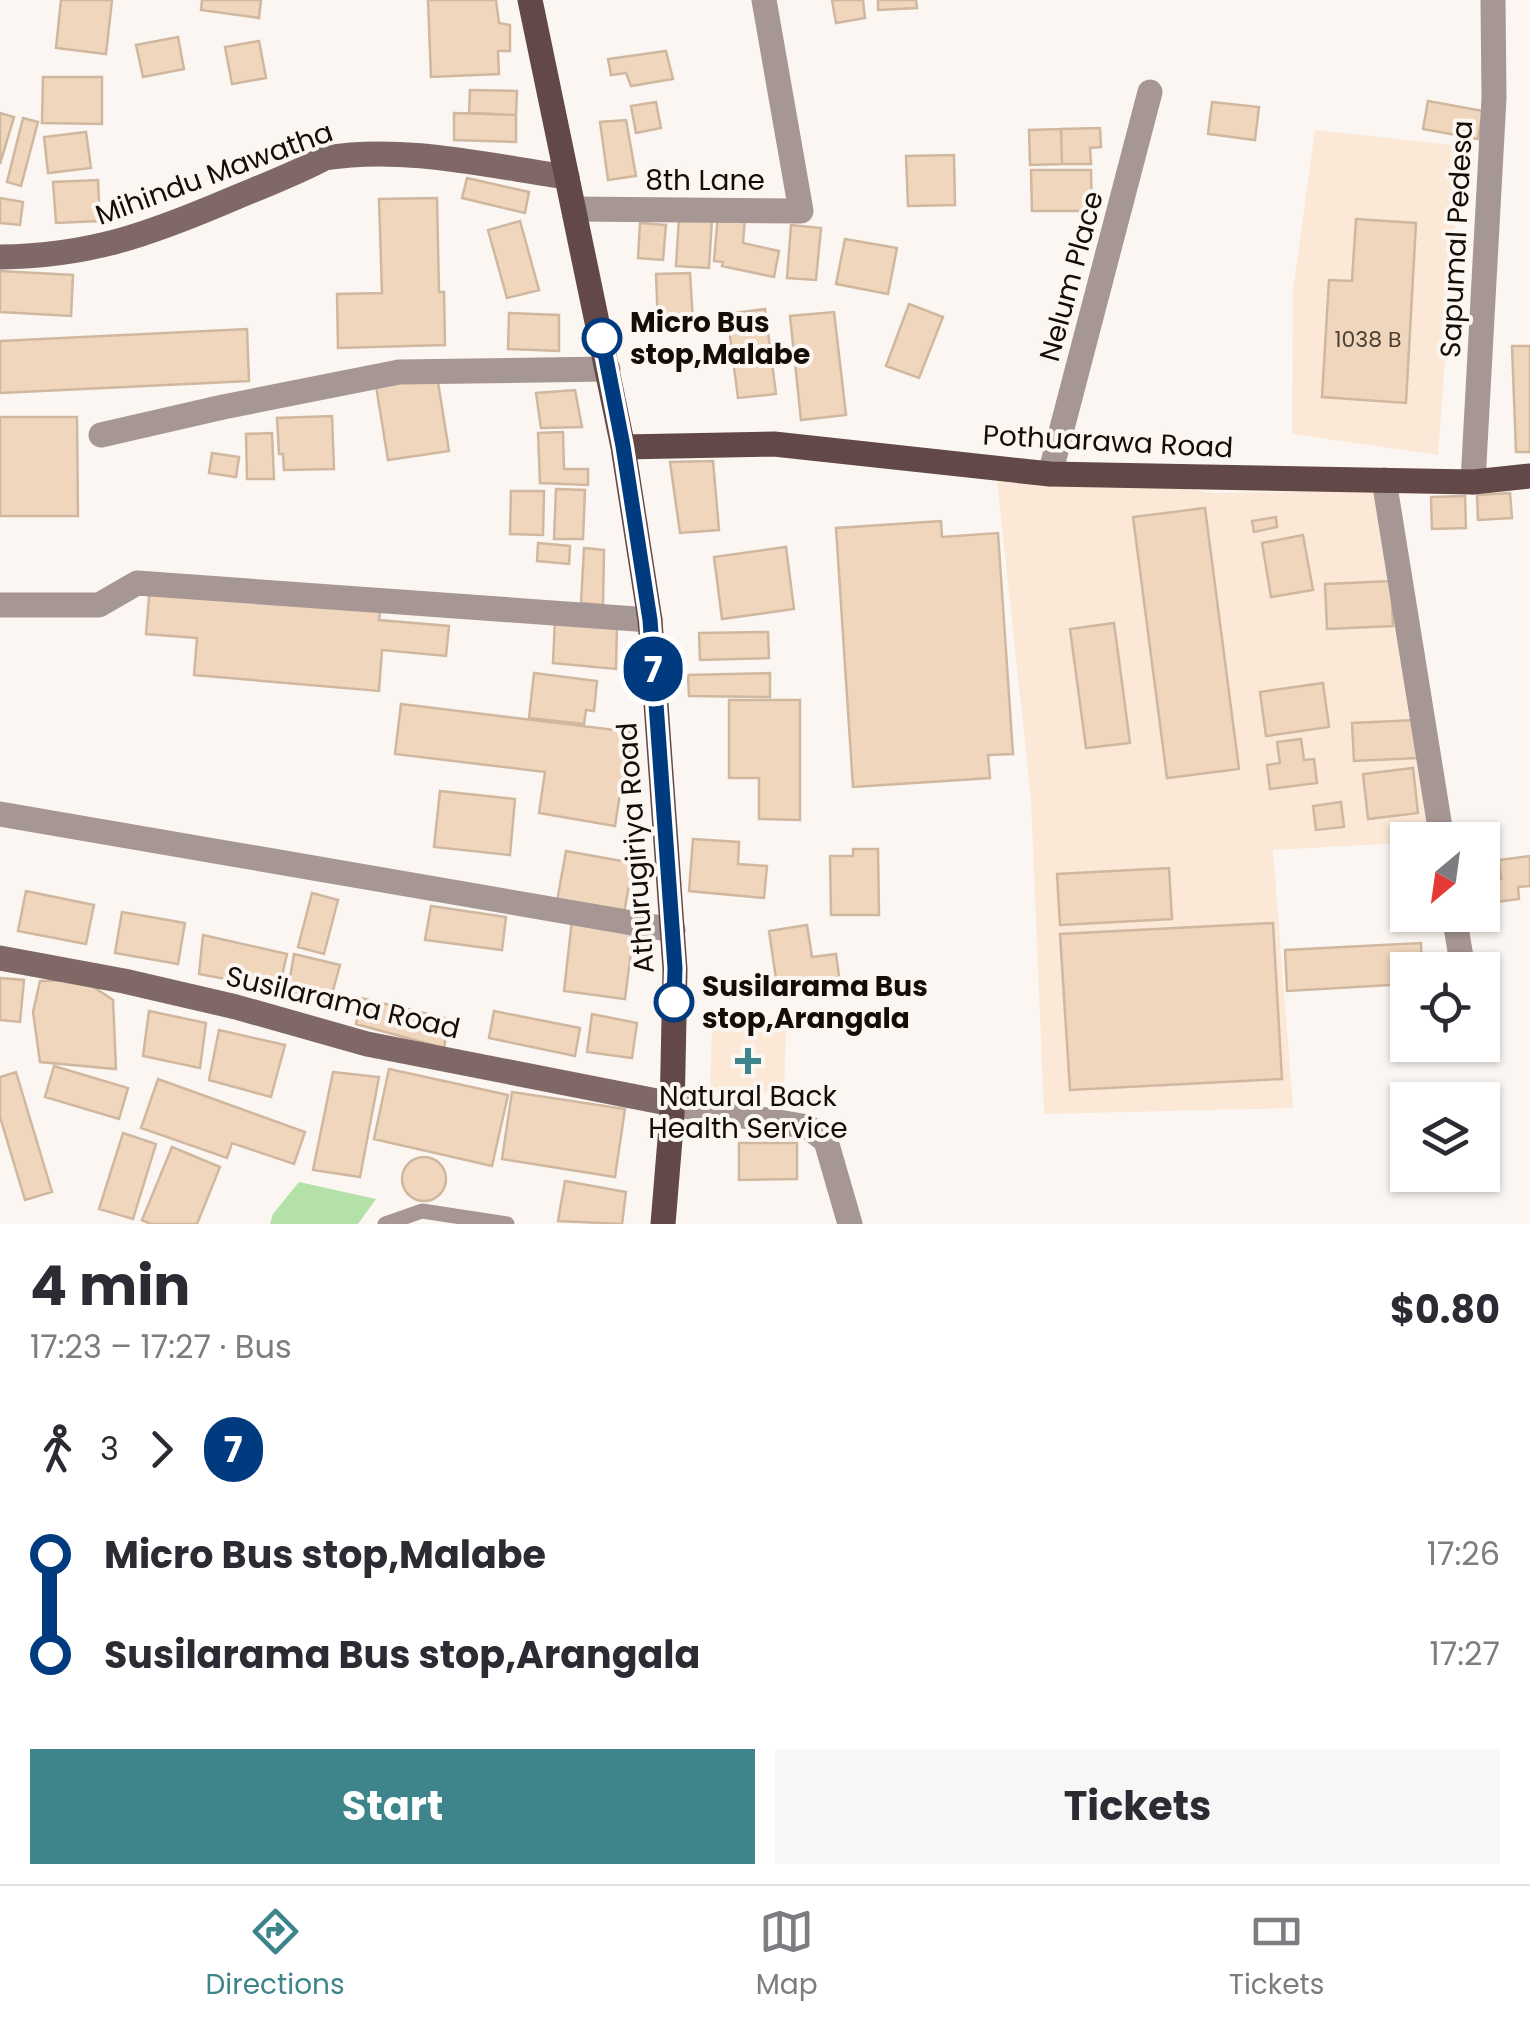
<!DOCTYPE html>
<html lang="en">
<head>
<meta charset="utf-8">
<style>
	body { margin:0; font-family:Poppins,sans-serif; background:#f7f7f7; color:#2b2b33; height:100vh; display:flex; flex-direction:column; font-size:38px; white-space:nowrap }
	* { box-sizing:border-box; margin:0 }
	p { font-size:32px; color:#7c7c81 }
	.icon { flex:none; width:55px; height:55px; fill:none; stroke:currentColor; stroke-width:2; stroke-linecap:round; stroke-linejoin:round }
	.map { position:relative; height:1224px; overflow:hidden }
	.panel { display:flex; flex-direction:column; background:#fff; flex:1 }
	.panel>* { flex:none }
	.badge { padding:0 20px; border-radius:32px; font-size:35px; line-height:65px }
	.needle { width:65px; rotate:209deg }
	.buttons { position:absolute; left:1390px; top:822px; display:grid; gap:20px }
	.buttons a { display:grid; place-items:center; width:110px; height:110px; border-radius:0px; background:#fff; box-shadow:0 2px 8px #0004; font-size:50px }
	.map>.badge { position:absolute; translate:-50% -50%; box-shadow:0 0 0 5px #fff }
	.legs { display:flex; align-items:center; gap:15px; height:110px; padding:0 30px; font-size:32px }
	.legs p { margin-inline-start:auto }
	.overview { display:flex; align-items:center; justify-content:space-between; height:170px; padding:0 30px }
	h1 { font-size:55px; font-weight:700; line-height:75px }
	.button { display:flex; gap:20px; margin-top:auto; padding:20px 30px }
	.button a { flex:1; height:115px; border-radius:0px; background:#3d858b; color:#fff; font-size:40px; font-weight:700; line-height:115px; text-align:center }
	.button a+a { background:#f7f7f7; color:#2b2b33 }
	ul { padding:0 30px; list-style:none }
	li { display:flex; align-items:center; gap:35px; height:100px; font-size:38px }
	li i { display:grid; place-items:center; width:15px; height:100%; margin:0 12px; background:currentColor }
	li i::after { content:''; width:25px; height:25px; margin:-12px; border:8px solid; border-radius:50%; background:#fff }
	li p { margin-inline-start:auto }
	li:first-child i { background:linear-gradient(#0000 50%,currentColor 0) }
	li:last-child i { background:linear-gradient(currentColor 50%,#0000 0) }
	.tab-bar { display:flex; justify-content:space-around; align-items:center; height:140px; border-top:2px solid #e1e1e2; background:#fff; font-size:28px; color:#7c7c81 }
	.tab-bar a { display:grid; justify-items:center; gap:5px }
	.tab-bar .on { color:#3d858b }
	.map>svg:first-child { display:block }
	.built { fill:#fbe8d6 }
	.green { fill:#b3e1a8 }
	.building { fill:#efd6bd; stroke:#d0b79f; stroke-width:2.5 }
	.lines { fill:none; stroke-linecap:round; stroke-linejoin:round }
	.lane { stroke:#a69694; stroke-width:15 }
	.street { stroke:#a69694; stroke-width:25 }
	.secondary { stroke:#7f6866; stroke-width:25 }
	.primary { stroke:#624846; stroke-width:25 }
	.line-1-casing { stroke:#fff; stroke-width:22 }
	.line-1 { stroke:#003b80; stroke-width:15 }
	.stop-1-dot { fill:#fff; stroke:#003b80; stroke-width:5 }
	.poi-dot { fill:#3d858b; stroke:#fbf6f1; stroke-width:4 }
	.labels { text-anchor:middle; stroke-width:8; stroke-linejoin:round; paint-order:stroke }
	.number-label { font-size:22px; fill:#4c3f33 }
	.street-label { font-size:28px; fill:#150d05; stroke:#fbf6f1 }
	.stop-label { font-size:28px; font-weight:bold; fill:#150d05; stroke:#fbf6f1; text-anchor:start }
	.poi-label { font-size:28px; fill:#150d05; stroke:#fbf6f1 }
</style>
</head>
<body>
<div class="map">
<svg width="1530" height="1224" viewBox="0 0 1530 1224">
	<rect width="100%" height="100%" fill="#fbf6f1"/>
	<path class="built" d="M1315,130L1461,146L1438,455L1292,434L1293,291Z
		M1081,473L1213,493L1397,490L1452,840L1273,850L1293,1108L1044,1114L1031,799L997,479Z
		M712,1027L786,1030L784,1093L710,1092Z"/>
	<path class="green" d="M299,1182L376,1199L358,1224H270L273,1214Z"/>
	<path class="building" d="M61,0H112L106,54L56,48Z
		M202,0H261L259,18L201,10Z
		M428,0H496L499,23L510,25V51H498L499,74L431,77Z
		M832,0H863L865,18L836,23Z
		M878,0H916L917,8L878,10Z
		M178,37L184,69L143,77L136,45Z
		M259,41L266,78L232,84L225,47Z
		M666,51L673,79L631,86L626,73L611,75L608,59Z
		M43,77H102V124L42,123Z
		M470,90L517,91L516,115L469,113Z
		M1428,101L1483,111L1478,139L1423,129Z
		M656,102L661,128L636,133L631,106Z
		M1212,102L1259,107L1255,140L1208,134Z
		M0,113L14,117L0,164Z
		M454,113L516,115V142L454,140Z
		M23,118L38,122L21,186L7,182Z
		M626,120L636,176L608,180L600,122Z
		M1100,128L1101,147L1090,148L1091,164H1062L1061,129Z
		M1061,129L1062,164L1030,165L1029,130Z
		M86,132L91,168L48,173L44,137Z
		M954,155L955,205L908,206L906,156Z
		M1031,170H1091L1092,211H1032Z
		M467,178L529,192L525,213L462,198Z
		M98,180L100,221L56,223L53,182Z
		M0,198L23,202L20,225L0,223Z
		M437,198L439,292H444L445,345L338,348L337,294L382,293L379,199Z
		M718,215L745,217L743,243L779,251L774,277L722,266L723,262L714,261Z
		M679,217L712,219L709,268L676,266Z
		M1356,219L1416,223L1406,403L1322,397L1329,280L1352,281Z
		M520,221L539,290L507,298L488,230Z
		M640,223L666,225L663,260L638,258Z
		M791,225L821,228L816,280L787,278Z
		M845,239L897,248L888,294L836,284Z
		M0,271L73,275L71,316L0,312Z
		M690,273L693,322L658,324L656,274Z
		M909,304L943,317L919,378L886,366Z
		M765,309L776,394L738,398L727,314Z
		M834,312L846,415L801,420L790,316Z
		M509,313L559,315V351L508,349Z
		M247,329L249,381L0,393V341Z
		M1512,346H1530V452H1516Z
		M437,376L449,451L388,460L376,386Z
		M575,390L582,427L541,428L536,393Z
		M332,416L334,469L284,470L283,454H279L277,418Z
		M0,417H77L78,516H0Z
		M563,432L564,469H588V485L540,483L538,433Z
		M272,433L274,479H247L246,434Z
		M212,453L239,457L236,477L209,473Z
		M713,461L719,530L680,533L670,462Z
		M556,489L585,490L583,539H554Z
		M511,491H544L543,535L510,534Z
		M1510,493L1512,518L1478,520L1477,495Z
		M1465,496L1466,528L1432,529L1431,497Z
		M1205,508L1239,769L1167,778L1133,517Z
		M1276,517L1277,527L1254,532L1252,521Z
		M941,521L942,537L998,533L1013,754L988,755L990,778L853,787L836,528Z
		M1303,535L1313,590L1271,597L1262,543Z
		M538,543L570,546L569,564L537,561Z
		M786,547L794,609L722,619L714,557Z
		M584,548L604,550L603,605L581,603Z
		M1391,581L1393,626L1327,629L1325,584Z
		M150,585L381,605L379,620L449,626L446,656L382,650L379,691L194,675L197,638L146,634Z
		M555,619L617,624L616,669L553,663Z
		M1114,623L1130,743L1086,748L1070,629Z
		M768,632L769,658L700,660L699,633Z
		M534,673L597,681L594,711L586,710L584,724L529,718Z
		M770,673V697L689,696L688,675Z
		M1323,683L1329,727L1266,736L1260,692Z
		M729,700H800V820L759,819V778H729Z
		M401,704L632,732L626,781H622L615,826L539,813L545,772L395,754Z
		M1416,720L1418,758L1354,761L1352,723Z
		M1301,739L1304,760L1314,759L1317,783L1270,789L1267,765L1280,763L1277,742Z
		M1413,768L1418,813L1368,819L1363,774Z
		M440,791L515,799L510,855L434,847Z
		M1341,802L1344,827L1316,830L1313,806Z
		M693,839L739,842L738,864L767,866L764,898L689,891Z
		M853,849H878L879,915H831L830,856H853Z
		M566,851L633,863L623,919L556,907Z
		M1530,856V886L1518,887L1519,899L1495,902L1492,880L1501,879L1499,860Z
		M1169,868L1172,919L1060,925L1057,874Z
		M26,891L94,905L86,944L18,931Z
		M312,893L338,900L324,954L298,947Z
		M431,906L506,917L502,950L425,940Z
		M122,912L185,923L178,964L115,953Z
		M572,920L634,928L625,999L564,991Z
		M1273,923L1282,1079L1070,1090L1060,934Z
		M807,925L812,957L836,954L840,983L778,992L769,931Z
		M203,935L287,954L279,989L199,974Z
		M1421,943L1422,970H1408V984L1287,991L1285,950Z
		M294,954L340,965L330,1001L288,990Z
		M0,978L24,980L20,1022L0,1020Z
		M83,980L113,1000L116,1069L40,1062L33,1012L40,981Z
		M361,998L449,1019L444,1048L356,1024Z
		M149,1011L206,1023L200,1068L143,1056Z
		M494,1011L580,1028L575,1056L489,1038Z
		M592,1014L637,1023L632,1058L587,1052Z
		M219,1030L285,1045L271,1097L209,1080Z
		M54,1066L128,1088L119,1119L45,1097Z
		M389,1069L508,1095L492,1166L374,1139Z
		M16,1072L52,1192L25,1200L0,1117V1077Z
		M333,1072L379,1077L360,1177L313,1170Z
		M158,1079L305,1132L294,1164L232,1143L227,1158L141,1128Z
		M512,1092L625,1109L615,1177L502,1159Z
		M123,1133L156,1144L133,1219L99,1209Z
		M739,1143H797V1179L739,1180Z
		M172,1147L220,1167L197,1224H151L142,1220Z
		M402 1179a22 22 0 1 1 44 0a22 22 0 1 1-44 0Z
		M565,1181L626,1192L622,1224L558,1221Z"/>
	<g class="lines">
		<path class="lane" d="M385,1224L422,1211L507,1224"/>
		<path class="street" d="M575,209L801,211L764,0
			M101,435L223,407L399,372L608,369
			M1050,474L1150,92
			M1384,480L1442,840
			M1473,482L1494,98L1493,0
			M0,605H99L137,583L650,620
			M0,814L673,930
			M1454,915L1462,963
			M672,1104L808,1127L826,1141L850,1224"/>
		<path class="secondary" d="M0,257C90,256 150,234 232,199C263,186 295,174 325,158C404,145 489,166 567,177
			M0,958L124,981L236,1007L367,1044L672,1104"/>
		<path class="primary" d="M530,0L623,447L650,620L675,969L672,1115L663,1224
			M623,447L774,444L1050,474L1473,482L1530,476"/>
	</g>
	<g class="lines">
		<defs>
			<path id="line-1" d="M602,338L623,446L650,620L675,968L674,1002"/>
		</defs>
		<use href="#line-1" class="line-1-casing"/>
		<use href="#line-1" class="line-1"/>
	</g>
	<g class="stop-1-dot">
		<circle cx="602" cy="338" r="18"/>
		<circle cx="674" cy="1002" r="18"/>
	</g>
	<path class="poi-dot" d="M743 1046h10v10h10v10h-10v10h-10v-10h-10v-10h10z"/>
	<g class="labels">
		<g class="number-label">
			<text x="1368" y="347">1038 B</text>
		</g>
		<g class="street-label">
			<text transform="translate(214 173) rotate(-20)" y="10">Mihindu Mawatha</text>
			<text x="705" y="190">8th Lane</text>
			<text transform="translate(1456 239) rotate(-87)" y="10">Sapumal Pedesa</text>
			<text transform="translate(1071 276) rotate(-75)" y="10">Nelum Place</text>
			<text transform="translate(1108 441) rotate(3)" y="10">Pothuarawa Road</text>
			<text transform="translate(635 848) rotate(-94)" y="10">Athurugiriya Road</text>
			<text transform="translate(343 1002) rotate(13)" y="10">Susilarama Road</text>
		</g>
		<g class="stop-label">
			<text x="630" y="332">Micro Bus<tspan x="630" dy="32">stop,Malabe</tspan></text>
			<text x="702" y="996">Susilarama Bus<tspan x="702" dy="32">stop,Arangala</tspan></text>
		</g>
		<g class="poi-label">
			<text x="748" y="1106">Natural Back<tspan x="748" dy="32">Health Service</tspan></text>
		</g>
	</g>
</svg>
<div class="buttons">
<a><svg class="needle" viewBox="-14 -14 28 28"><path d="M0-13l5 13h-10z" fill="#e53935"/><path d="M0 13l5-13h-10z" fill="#7c7c81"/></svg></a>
<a><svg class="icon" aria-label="locate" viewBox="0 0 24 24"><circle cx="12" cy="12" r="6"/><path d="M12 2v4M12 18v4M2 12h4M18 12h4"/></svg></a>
<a><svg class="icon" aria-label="layers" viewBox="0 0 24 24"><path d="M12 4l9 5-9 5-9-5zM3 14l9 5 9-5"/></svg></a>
</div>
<b class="badge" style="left:653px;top:669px;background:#003b80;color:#fff">7</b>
</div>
<section class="panel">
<div class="overview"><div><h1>4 min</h1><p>17:23 – 17:27 · Bus</p></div><b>$0.80</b></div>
<div class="legs"><svg class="icon" aria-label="walk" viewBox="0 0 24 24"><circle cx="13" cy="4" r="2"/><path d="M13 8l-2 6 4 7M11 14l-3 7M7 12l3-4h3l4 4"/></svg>3<svg class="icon" aria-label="forward" viewBox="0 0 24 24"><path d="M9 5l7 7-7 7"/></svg><b class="badge" style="background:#003b80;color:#fff">7</b></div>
<ul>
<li><i style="color:#003b80"></i><b>Micro Bus stop,Malabe</b><p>17:26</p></li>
<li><i style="color:#003b80"></i><b>Susilarama Bus stop,Arangala</b><p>17:27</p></li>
</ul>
<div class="button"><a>Start</a><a>Tickets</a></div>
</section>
<nav class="tab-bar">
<a class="on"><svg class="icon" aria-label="directions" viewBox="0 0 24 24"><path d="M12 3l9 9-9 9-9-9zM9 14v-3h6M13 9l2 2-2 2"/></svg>Directions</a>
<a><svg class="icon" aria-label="map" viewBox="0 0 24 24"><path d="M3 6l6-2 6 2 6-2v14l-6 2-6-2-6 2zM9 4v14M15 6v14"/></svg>Map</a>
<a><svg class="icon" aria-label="tickets" viewBox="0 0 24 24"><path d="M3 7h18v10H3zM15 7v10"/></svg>Tickets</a>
</nav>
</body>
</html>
